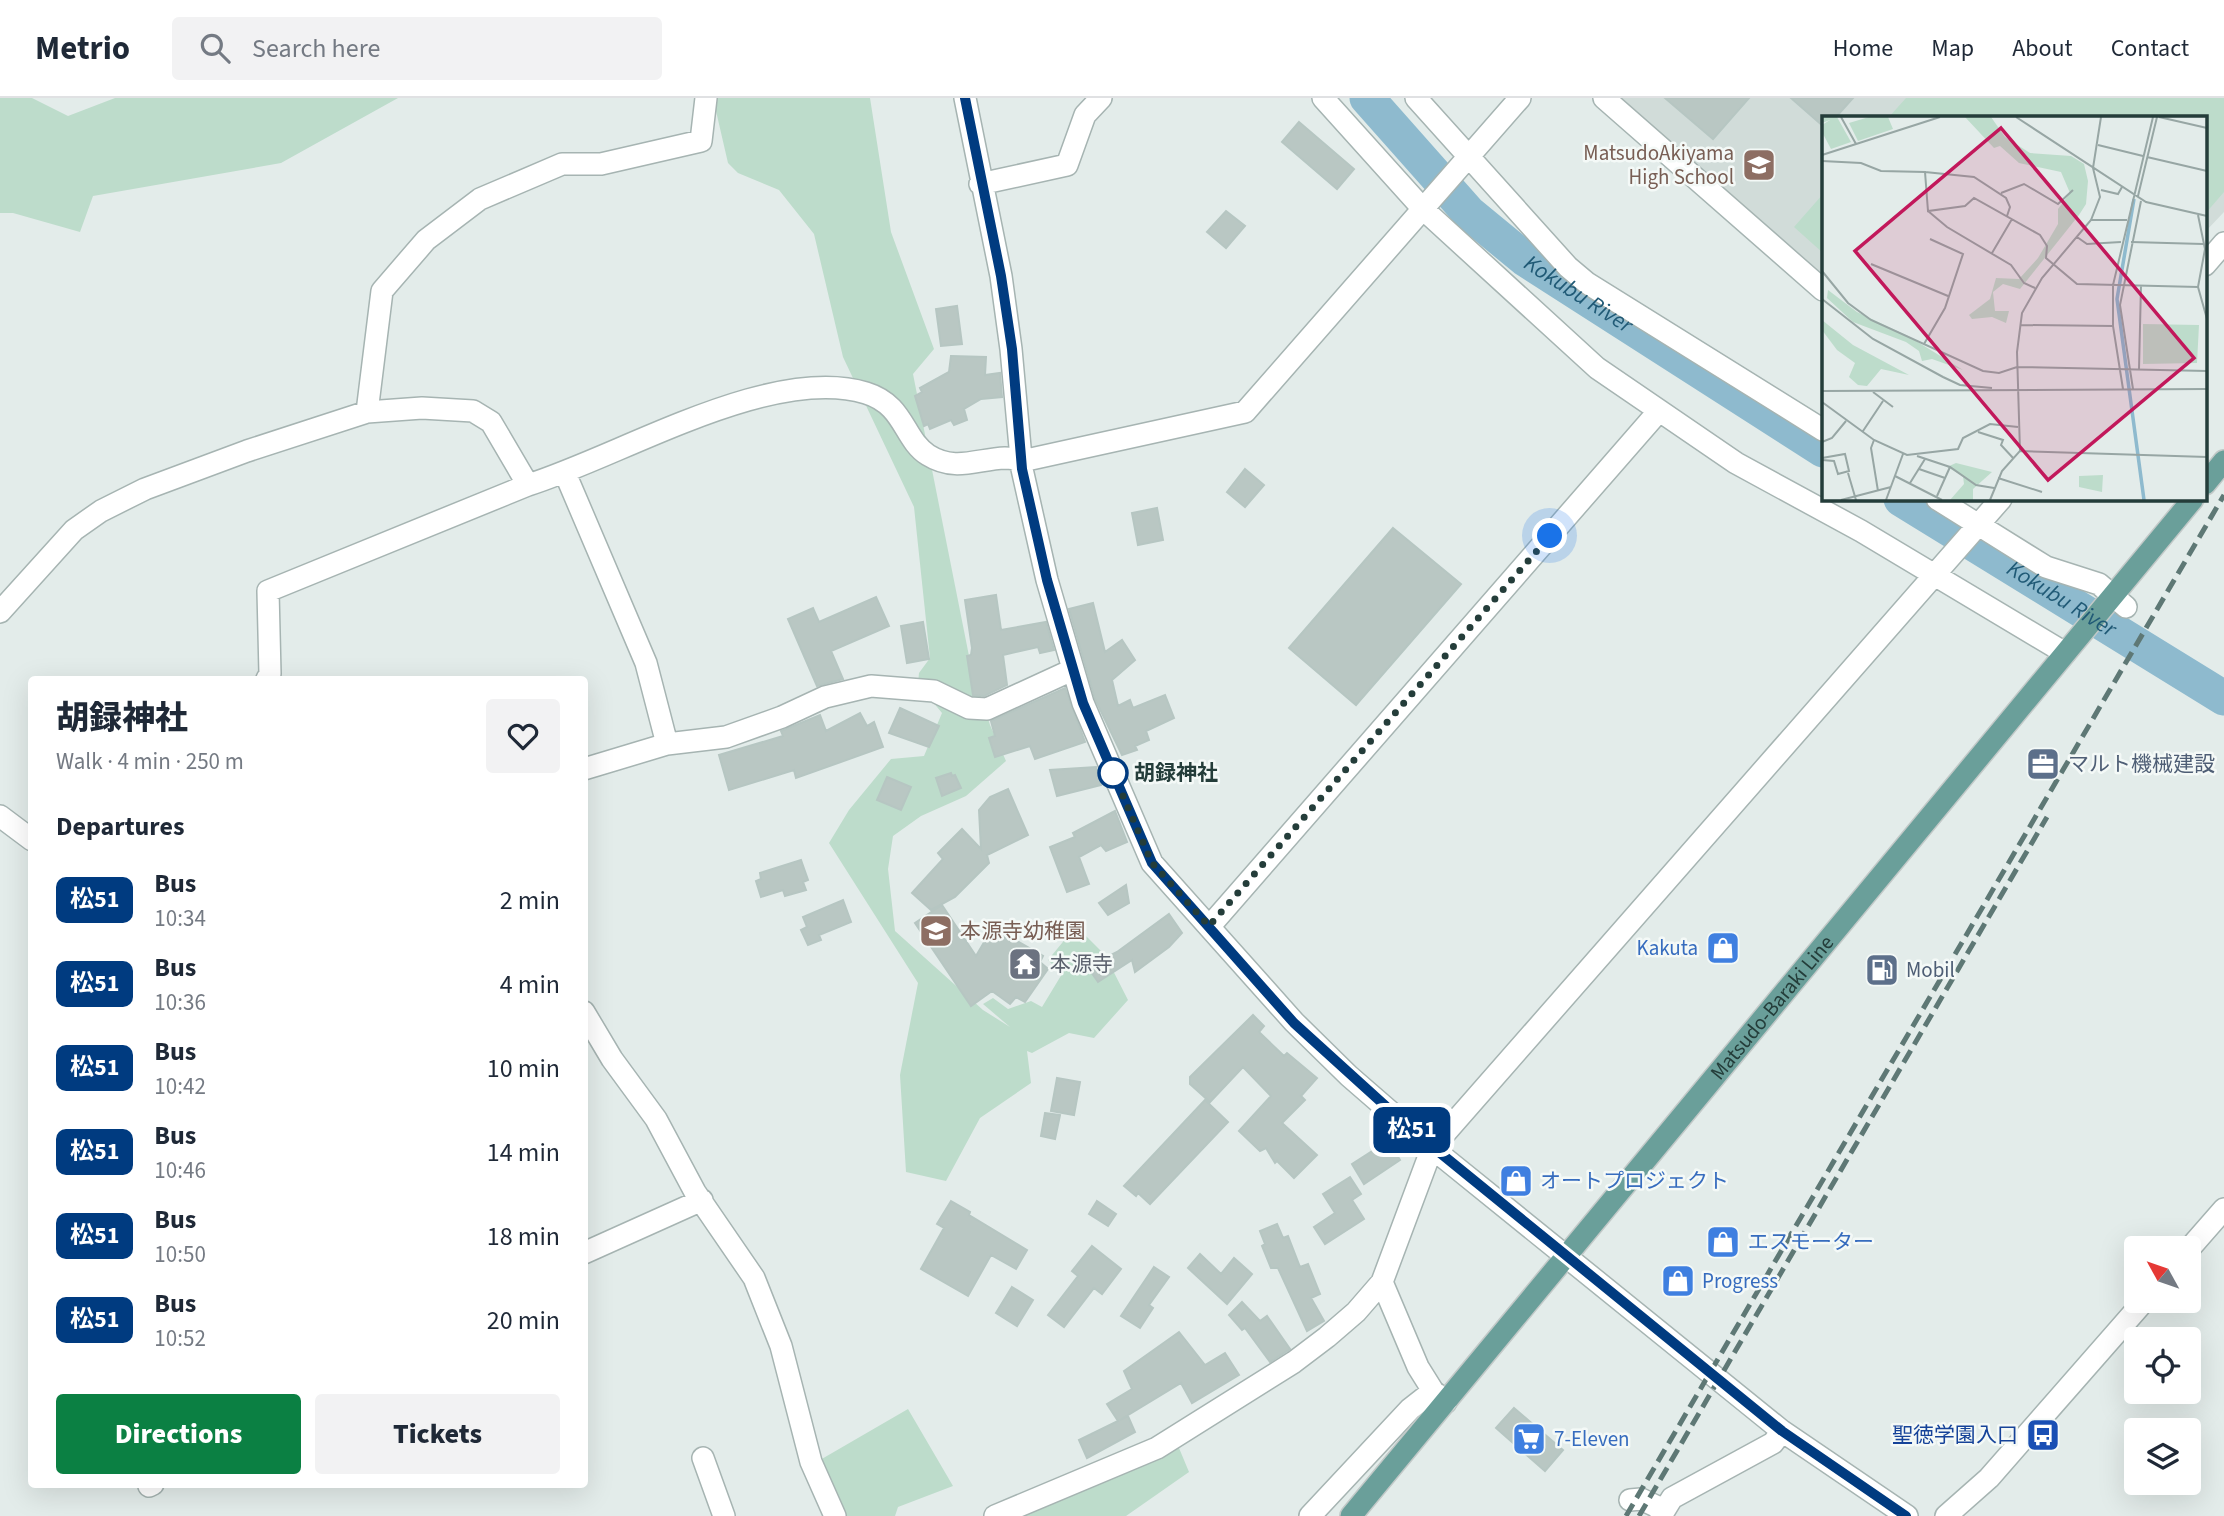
<!DOCTYPE html>
<html lang="en">
<head>
<meta charset="utf-8">
<style>
	body { margin:0; font-family:"Source Sans 3","Noto Sans JP",sans-serif; background:#f2f2f3; color:#1f2937; height:100vh; display:flex; flex-direction:column; font-size:26px; white-space:nowrap }
	* { box-sizing:border-box; margin:0 }
	p { font-size:23px; color:#747a83 }
	.icon { flex:none; width:38px; height:38px; fill:none; stroke:currentColor; stroke-width:2; stroke-linecap:round; stroke-linejoin:round }
	.map { position:relative; flex:1; overflow:hidden }
	.side { position:absolute; left:28px; top:578px; width:560px; height:812px; display:flex; flex-direction:column; background:#fff; border-radius:7px; box-shadow:0 7px 28px #0002 }
	.side>* { flex:none }
	.badge { padding:0 14px; border-radius:10px; font-size:24px; line-height:46px }
	.needle { width:46px; rotate:310deg }
	.controls { position:absolute; left:2124px; top:1138px; display:grid; gap:14px }
	.controls a { display:grid; place-items:center; width:77px; height:77px; border-radius:7px; background:#fff; box-shadow:0 7px 28px #0002; font-size:35px }
	.you { position:absolute; width:35px; height:35px; margin:-18px; border:5px solid #fff; border-radius:50%; background:#1a73e8; box-shadow:0 0 0 10px #1a73e833 }
	.map>.badge { position:absolute; translate:-50% -50%; box-shadow:0 0 0 4px #fff }
	h2 { padding:0 28px; font-size:26px; line-height:63px }
	.round { display:grid; place-items:center; flex:none; width:74px; height:74px; border-radius:7px; background:#f2f2f3 }
	.head { display:flex; align-items:center; justify-content:space-between; height:119px; padding:0 28px }
	h1 { font-size:33px; font-weight:800; line-height:52px }
	.primary-button { display:flex; gap:14px; margin-top:auto; padding:14px 28px }
	.primary-button a { flex:1; height:80px; border-radius:7px; background:#0b8043; color:#fff; font-size:28px; font-weight:800; line-height:80px; text-align:center }
	.primary-button a+a { background:#f2f2f3; color:#1f2937 }
	ul { padding:0; list-style:none }
	li { display:flex; align-items:center; gap:21px; height:84px; padding:0 28px }
	li div { flex:1 }
	li b { display:block; font-size:26px }
	li em { font-style:normal }
	li .badge { min-width:77px; font-weight:700; text-align:center }
	header { display:flex; align-items:center; gap:42px; box-sizing:border-box; height:98px; padding:0 35px; background:#fff; border-bottom:2px solid #e0e1e3 }
	header strong { font-size:33px }
	nav { display:flex; gap:38px; margin-inline-start:auto; font-size:24px }
	.search { width:490px; height:63px; background:#f2f2f3; display:flex; align-items:center; gap:18px; box-sizing:border-box; padding:0 24px; border-radius:7px; color:#747a83; font-size:26px }
	.map>svg:first-child { display:block }
	.built { fill:#d1dcd9 }
	.green { fill:#bddccb }
	.lines { fill:none; stroke-linecap:round; stroke-linejoin:round }
	.river { stroke:#8ebace; stroke-width:35 }
	.building { fill:#b9c7c3; stroke:#b6c6c2; stroke-width:2 }
	.minor-casing { stroke:#a6b4b2; stroke-width:24 }
	.major-casing { stroke:#c2c9c8; stroke-width:24 }
	.minor { stroke:#fff; stroke-width:21 }
	.major { stroke:#6a9f9a; stroke-width:21 }
	.rail { stroke:#5e7875; stroke-width:5; stroke-dasharray:14 7; stroke-linecap:butt }
	.line-casing { stroke:#fff; stroke-width:16 }
	.line { stroke:#003b80; stroke-width:10 }
	.walk { stroke:#243d3a; stroke-width:7; stroke-dasharray:0 12.6 }
	.stop-dot { fill:#fff; stroke:#003b80; stroke-width:3.5 }
	.labels { text-anchor:middle; stroke-width:5; stroke-linejoin:round; paint-order:stroke }
	.education-label { font-size:21px; fill:#785e54; stroke:#f4f9f7; text-anchor:end }
	.service-label { font-size:21px; fill:#4e5e75; stroke:#f4f9f7; text-anchor:start }
	.stop-label { font-size:21px; font-weight:bold; fill:#243d3a; stroke:#f4f9f7; text-anchor:start }
	.shop-label { font-size:21px; fill:#366cbe; stroke:#f4f9f7; text-anchor:start }
	.worship-label { font-size:21px; fill:#5b616d; stroke:#f4f9f7; text-anchor:start }
	.street-label { font-size:21px; fill:#243d3a; stroke:#f4f9f7 }
	.transit-label { font-size:21px; fill:#164399; stroke:#f4f9f7; text-anchor:end }
	.water-label { font-size:23px; font-style:italic; fill:#205a76; stroke:#f4f9f7 }
	.inset-river { fill:none; stroke:#8ebace; stroke-width:3.5 }
	.inset-road { fill:none; stroke:#97a6a4; stroke-width:2 }
	.view { fill:#c2185b; fill-opacity:0.15; stroke:#c2185b; stroke-width:3.5 }
	.inset-edge { fill:none; stroke:#243d3a; stroke-width:3.5 }
</style>
</head>
<body>
<header>
<strong>Metrio</strong>
<div class="search"><svg class="icon" aria-label="search" viewBox="0 0 24 24"><circle cx="10" cy="10" r="6"/><path d="M15 15l6 6"/></svg>Search here</div>
<nav><a>Home</a><a>Map</a><a>About</a><a>Contact</a></nav>
</header>
<div class="map">
<svg width="2224" height="1418" viewBox="0 0 2224 1418">
	<rect width="100%" height="100%" fill="#e3ecea"/>
	<path class="built" d="M1616,0H2224V114L2205,134V19H1823V177Z"/>
	<path class="green" d="M0,0H32L68,18L115,0H398L281,65L93,98L80,134L13,115H0Z
		M713,0H870L891,134L934,251L913,276L970,563L990,627L1006,663L966,698L921,718L893,738L888,771L895,833L983,912L1010,929L983,906L993,900L1008,911L1031,903L1042,909L1062,876L1048,862L1076,828L1105,857L1128,902L1094,940L1069,935L1032,955L1027,953L1031,985L980,1020L946,1083L906,1074L900,977L918,885L829,745L849,712L891,661L924,658L942,615L918,586L919,575L930,560L914,409L843,259L814,136L779,92L738,75L728,65Z
		M1906,0H2224V94L2205,116V19H1889Z
		M1823,96V155L1794,129Z
		M908,1311L953,1388L898,1409L895,1418H843L820,1362Z
		M1179,1350L1189,1374L1126,1418H1013Z"/>
	<g class="lines">
		<g class="river">
			<path id="s1" d="M1367,0L1469,115L1525,161L1823,352"/>
			<path id="s2" d="M1901,401L2224,600"/>
		</g>
	</g>
	<path class="building" d="M1665,0H1749L1713,41Z
		M1791,0H1853L1836,19H1823V28Z
		M1299,24L1354,71L1337,91L1282,44Z
		M1226,113L1245,128L1226,150L1207,134Z
		M957,208L962,246L941,248L936,211Z
		M951,258L986,259L985,277L1000,275L1002,299L981,301L964,311L967,322L954,327L951,322L930,331L928,326L924,328L915,298L922,294L920,290L949,274Z
		M1245,371L1264,387L1245,409L1227,394Z
		M1157,410L1163,442L1138,447L1132,415Z
		M1393,430L1461,486L1356,607L1289,550Z
		M996,497L1001,532L1046,524L1054,552L1040,555L1038,549L1003,557L1007,587L984,598L973,597L967,558L971,557L972,550L965,502Z
		M876,499L889,528L831,553L843,581L817,588L788,521L813,510L819,524Z
		M1093,505L1105,554L1122,542L1135,562L1112,582L1118,608L1130,602L1133,610L1165,597L1174,620L1146,633L1149,642L1135,648L1137,652L1122,657L1095,601L1069,511Z
		M923,524L929,561L907,565L901,528Z
		M1065,590L1085,644L1035,661L1030,648L995,659L989,640L995,638L991,623Z
		M900,610L939,628L929,649L889,635Z
		M860,615L867,628L874,624L883,649L796,680L794,672L729,692L719,657L783,638L781,633L820,617L826,633Z
		M1096,669L1101,687L1057,698L1050,672Z
		M951,675L952,678L955,677L961,690L942,698L936,680Z
		M887,679L911,689L901,712L877,702Z
		M1008,691L1028,737L987,757L989,765L955,799L931,812L912,795L943,761L938,755L962,731L981,751L979,712L990,699Z
		M1115,713L1127,744L1106,753L1101,747L1079,759L1089,786L1067,794L1050,749L1075,739L1073,735Z
		M801,762L808,782L803,784L806,792L785,798L783,792L761,799L756,783L761,781L760,775Z
		M1126,787L1129,805L1108,817L1099,805Z
		M843,802L851,824L819,837L821,842L808,847L801,832L807,829L803,819Z
		M942,807L976,858L993,829L1043,858L1040,864L1048,871L1025,904L1016,899L1010,906L992,893L971,908L915,825Z
		M1169,816L1182,835L1169,849L1135,874L1132,862L1098,884L1091,874L1105,863L1103,861L1117,854Z
		M1253,917L1264,928L1259,934L1284,958L1287,955L1317,980L1301,998L1305,1002L1282,1025L1317,1057L1294,1080L1277,1063L1275,1065L1266,1050L1260,1053L1239,1033L1271,998L1243,969L1210,1004L1190,986V979Z
		M1057,980L1080,984L1074,1017L1051,1013Z
		M1205,1002L1228,1024L1150,1106L1138,1095L1136,1098L1124,1088Z
		M1045,1015L1060,1017L1055,1041L1041,1038Z
		M1388,1043L1400,1062L1364,1086L1352,1066Z
		M1350,1079L1361,1096L1352,1102L1364,1121L1325,1146L1314,1129L1335,1115L1323,1096Z
		M951,1103L970,1114L969,1117L1027,1152L1016,1171L991,1157L968,1198L921,1171L944,1130L937,1126Z
		M1097,1103L1116,1116L1108,1128L1089,1116Z
		M1277,1126L1283,1140L1288,1138L1300,1169L1308,1166L1320,1196L1311,1200L1324,1223L1307,1233L1278,1170H1271L1262,1148L1265,1146L1260,1133Z
		M1092,1148L1121,1171L1102,1196L1094,1190L1064,1229L1048,1217L1078,1178L1072,1173Z
		M1200,1156L1221,1176L1234,1160L1252,1176L1227,1206L1188,1170Z
		M1154,1169L1169,1179L1149,1207L1153,1210L1140,1230L1121,1218Z
		M1012,1189L1033,1202L1017,1228L996,1215Z
		M1242,1204L1260,1223L1267,1218L1290,1251L1270,1264L1245,1230L1242,1232L1229,1217Z
		M1179,1234L1205,1267L1225,1255L1239,1277L1192,1305L1181,1285L1120,1322L1128,1318L1135,1334L1087,1360L1079,1342L1118,1323L1107,1306L1132,1291L1124,1273Z
		M1514,1310L1563,1352L1545,1373L1496,1330Z"/>
	<g class="lines">
		<defs>
			<path id="minor" d="M965,0L1001,178L1011,251L1022,371L1047,482L1083,605L1152,765L1294,924L1349,978L1432,1050L1782,1333L1907,1418
				M1323,0L1423,111L1597,270L1736,365L1861,433L2065,555
				M1416,0L1568,169L1587,185L1823,332
				M1604,0L1823,192
				M980,86L1067,67L1085,17L1101,0
				M2205,167L2224,145
				M367,314L382,193L426,142L480,101L562,66H601L701,43L706,0
				M565,375L646,565L667,646
				M1937,401L2046,469L2099,486L2126,509
				M0,514L74,432L101,413L145,391L247,353L367,314L422,310L473,313L491,324L528,387
				M267,581L270,576L268,493L528,387C621,358 771,266 866,295C905,307 903,341 928,357C955,374 977,361 1005,360C1014,360 1022,363 1031,361L1245,314L1520,0
				M584,671L667,646L726,639L782,619L825,599L871,588L934,593L969,610L987,611L1072,572
				M0,718L32,742
				M1209,829L1658,314
				M584,914L612,961L656,1021L695,1094L754,1180L781,1248L811,1364L835,1418
				M2189,1151L2224,1111
				M584,1155L702,1102
				M1382,1184L1418,1269L1433,1293
				M703,1360L724,1418
				M149,1388L153,1386
				M1630,1402L1641,1401L1664,1412
				M995,1418L1157,1350L1294,1264L1327,1239L1356,1214L1382,1184L1432,1050L2001,401
				M1310,1418L1410,1311L1433,1293L1446,1304
				M1661,1418L1672,1400L1773,1345L1782,1333
				M1946,1418L1989,1380L2145,1202"/>
			<g id="major">
				<path d="M2205,386L2224,363"/>
				<path id="s3" d="M1351,1418L2193,401"/>
			</g>
		</defs>
		<use href="#minor" class="minor-casing"/>
		<use href="#major" class="major-casing"/>
		<use href="#minor" class="minor"/>
		<use href="#major" class="major"/>
		<path class="rail" d="M1626,1418L2224,397
			M1639,1418L2047,719"/>
	</g>
	<g class="lines">
		<defs>
			<path id="line" d="M965,0L1001,178L1012,251L1022,371L1047,482L1083,605L1152,765L1294,925L1412,1032L1782,1333L1906,1418"/>
		</defs>
		<use href="#line" class="line-casing"/>
		<use href="#line" class="line"/>
		<path class="walk" d="M1113,675L1152,765L1209,828L1550,438"/>
	</g>
	<defs>
		<symbol id="school-square" viewBox="-11 -11 22 22"><rect x="-9" y="-9" width="18" height="18" rx="4" fill="#8d6e63" stroke="#f4f9f7"/><path d="M0-5L7-2L0 1L-7-2ZM-4 1L0 2.5L4 1V4Q0 6-4 4Z" fill="#fff"/></symbol>
		<symbol id="office-square" viewBox="-11 -11 22 22"><rect x="-9" y="-9" width="18" height="18" rx="4" fill="#5c6f8a" stroke="#f4f9f7"/><path d="M-6-3h4V-5.5h4V-3h4V5H-6ZM-1-4.5V-3h2v-1.5ZM-6 0V1H6V0Z" fill="#fff"/></symbol>
		<symbol id="shop-square" viewBox="-11 -11 22 22"><rect x="-9" y="-9" width="18" height="18" rx="4" fill="#3f7fe0" stroke="#f4f9f7"/><path d="M-5-2.5h2.3a2.7 3.5 0 0 1 5.4 0H5L5.5 6h-11ZM-1.5-2.5h3a1.5 2.3 0 0 0-3 0Z" fill="#fff"/></symbol>
		<symbol id="temple-square" viewBox="-11 -11 22 22"><rect x="-9" y="-9" width="18" height="18" rx="4" fill="#6b7280" stroke="#f4f9f7"/><path d="M0-6L5-2H3V0L6.5 2.5H4V6H1.5V3h-3V6H-4V2.5H-6.5L-3 0V-2H-5Z" fill="#fff"/></symbol>
		<symbol id="fuel-square" viewBox="-11 -11 22 22"><rect x="-9" y="-9" width="18" height="18" rx="4" fill="#5c6f8a" stroke="#f4f9f7"/><path d="M-5.5-6h7V0h2V4h1.3V-2.5L3-4.5l.8-.8L6-3V5H2.5V1h-1V6h-7ZM-4.2-4.7v3.2H.2V-4.7Z" fill="#fff"/></symbol>
		<symbol id="bus-square" viewBox="-11 -11 22 22"><rect x="-9" y="-9" width="18" height="18" rx="4" fill="#1a4fb4" stroke="#f4f9f7"/><path d="M-5-6H5V4H4V6H2V4H-2V6H-4V4H-5ZM-3.5-4V0h7V-4ZM-3.5 1.2v1.5H-2V1.2ZM2 1.2v1.5H3.5V1.2Z" fill="#fff"/></symbol>
		<symbol id="supermarket-square" viewBox="-11 -11 22 22"><rect x="-9" y="-9" width="18" height="18" rx="4" fill="#3f7fe0" stroke="#f4f9f7"/><path d="M-6-5.5h2.5l.6 2H6L4.5 2H-2.5L-4.4-4H-6ZM-1.5 3.2a1.3 1.3 0 1 0 .1 0ZM3 3.2a1.3 1.3 0 1 0 .1 0Z" fill="#fff"/></symbol>
	</defs>
	<g fill-rule="evenodd">
		<use href="#school-square" x="1740" y="48" width="38" height="38"/>
		<use href="#office-square" x="2024" y="647" width="38" height="38"/>
		<use href="#school-square" x="917" y="814" width="38" height="38"/>
		<use href="#shop-square" x="1704" y="831" width="38" height="38"/>
		<use href="#temple-square" x="1006" y="847" width="38" height="38"/>
		<use href="#fuel-square" x="1863" y="853" width="38" height="38"/>
		<use href="#shop-square" x="1497" y="1064" width="38" height="38"/>
		<use href="#shop-square" x="1704" y="1125" width="38" height="38"/>
		<use href="#shop-square" x="1659" y="1164" width="38" height="38"/>
		<use href="#bus-square" x="2024" y="1318" width="38" height="38"/>
		<use href="#supermarket-square" x="1510" y="1322" width="38" height="38"/>
	</g>
	<circle class="stop-dot" cx="1113" cy="675" r="14"/>
	<g class="labels">
		<g class="education-label">
			<text x="1734" y="62">MatsudoAkiyama<tspan x="1734" dy="24">High School</tspan></text>
			<text x="960" y="840" text-anchor="start">本源寺幼稚園</text>
		</g>
		<g class="service-label">
			<text x="2068" y="673">マルト機械建設</text>
			<text x="1906" y="879">Mobil</text>
		</g>
		<g class="stop-label">
			<text x="1134" y="682">胡録神社</text>
		</g>
		<g class="shop-label">
			<text x="1698" y="857" text-anchor="end">Kakuta</text>
			<text x="1540" y="1090">オートプロジェクト</text>
			<text x="1748" y="1151">エスモーター</text>
			<text x="1702" y="1190">Progress</text>
			<text x="1554" y="1348">7-Eleven</text>
		</g>
		<g class="worship-label">
			<text x="1050" y="873">本源寺</text>
		</g>
		<g class="street-label">
			<text dy="7" stroke="none"><textPath href="#s3" startOffset="660">Matsudo-Baraki Line</textPath></text>
		</g>
		<g class="transit-label">
			<text x="2018" y="1344">聖徳学園入口</text>
		</g>
		<g class="water-label">
			<text dy="8" stroke="none"><textPath href="#s1" startOffset="290">Kokubu River</textPath></text>
			<text dy="8" stroke="none"><textPath href="#s2" startOffset="189">Kokubu River</textPath></text>
		</g>
	</g>
	<g transform="translate(1822 18)">
		<rect width="385" height="385" fill="#e3ecea"/>
		<path d="M0,1H15L29,26L9,33L0,16V9L8,4L0,7ZM47,1H66L71,13L36,25L27,7ZM143,1H169L183,21L208,37L249,40L262,48L266,65L264,88L257,99L198,173L181,168L171,176L173,195H187L184,207L170,201L150,203L147,199L168,183L174,162L197,163L216,142L236,108V93L248,77L239,56L197,47L178,30L172,32ZM6,174L35,196L86,220L141,254L110,243L100,245L97,235L84,226L31,206L5,182ZM0,204L31,229L87,259L59,253L45,270L36,269L27,261L33,247L15,234L0,214ZM321,208L377,209L375,247L321,248ZM134,347L170,356L151,373V384H128L142,368L141,360L125,351ZM281,359L280,376L257,371V360Z" fill="#bddccb"/>
		<path class="inset-river" d="M312,83L295,183L322,384"/>
		<path class="inset-road" d="M19,1L34,28M194,1L324,86L385,100M337,1L385,12M276,29L321,40M0,39L118,1M325,41L385,55M0,45L39,47L59,55L103,56L106,95L143,90L152,82L218,119L225,130L224,142L255,168L376,171L383,133L376,99M103,56L152,61L184,82L188,91L185,100M279,74L296,78L300,71M179,77L202,68L236,88L251,74M316,80L335,1M106,95L125,111L189,149L202,167L213,172M269,104H305M255,121L265,128L299,126M309,126L381,128M170,137L190,103M49,148L126,180M0,155L26,187L49,204L161,255L177,257L195,251L385,255M376,171L385,203M0,183L51,223L121,261L138,269L170,272M199,209L291,210M102,228L123,192L141,138L108,123M317,253L319,169M301,273L291,210V169L331,1M311,273L298,189L319,85M0,275L385,273M51,276L71,291M0,286L52,324L85,339L136,333L141,322L168,308L196,311M41,315L61,285M156,316L181,324L179,329L192,343M52,324L49,332L56,375M0,326L10,322L24,305M198,335L385,341M95,340L128,351L154,369L172,372M0,342L23,338L27,355L16,358L12,345L0,344M97,353L123,362M26,357L34,384M73,360L120,384M176,362L220,376M88,367L103,343M115,380L128,351M19,384L69,371M64,384L81,338M168,384L180,355L198,335L195,236L200,197L220,162L269,104L278,81L271,52L279,1"/>
		<path class="view" d="M179,12L372,242L226,364L33,135Z"/>
		<rect width="385" height="385" class="inset-edge"/>
	</g>
</svg>
<div class="controls">
<a><svg class="needle" viewBox="-14 -14 28 28"><path d="M0-13l5 13h-10z" fill="#e53935"/><path d="M0 13l5-13h-10z" fill="#747a83"/></svg></a>
<a><svg class="icon" aria-label="locate" viewBox="0 0 24 24"><circle cx="12" cy="12" r="6"/><path d="M12 2v4M12 18v4M2 12h4M18 12h4"/></svg></a>
<a><svg class="icon" aria-label="layers" viewBox="0 0 24 24"><path d="M12 4l9 5-9 5-9-5zM3 14l9 5 9-5"/></svg></a>
</div>
<div class="you" style="left:1550px;top:438px"></div>
<b class="badge" style="left:1412px;top:1032px;background:#003b80;color:#fff">松51</b>
<section class="side">
<div class="head"><div><h1>胡録神社</h1><p>Walk · 4 min · 250 m</p></div><a class="round"><svg class="icon" aria-label="heart" viewBox="0 0 24 24"><path d="M12 20l-8-8c-3-5 5-10 8-4 3-6 11-1 8 4z"/></svg></a></div>
<h2>Departures</h2>
<ul>
<li><span class="badge" style="background:#003b80;color:#fff">松51</span><div><b>Bus</b><p>10:34</p></div><em>2 min</em></li>
<li><span class="badge" style="background:#003b80;color:#fff">松51</span><div><b>Bus</b><p>10:36</p></div><em>4 min</em></li>
<li><span class="badge" style="background:#003b80;color:#fff">松51</span><div><b>Bus</b><p>10:42</p></div><em>10 min</em></li>
<li><span class="badge" style="background:#003b80;color:#fff">松51</span><div><b>Bus</b><p>10:46</p></div><em>14 min</em></li>
<li><span class="badge" style="background:#003b80;color:#fff">松51</span><div><b>Bus</b><p>10:50</p></div><em>18 min</em></li>
<li><span class="badge" style="background:#003b80;color:#fff">松51</span><div><b>Bus</b><p>10:52</p></div><em>20 min</em></li>
</ul>
<div class="primary-button"><a>Directions</a><a>Tickets</a></div>
</section>
</div>
</body>
</html>
